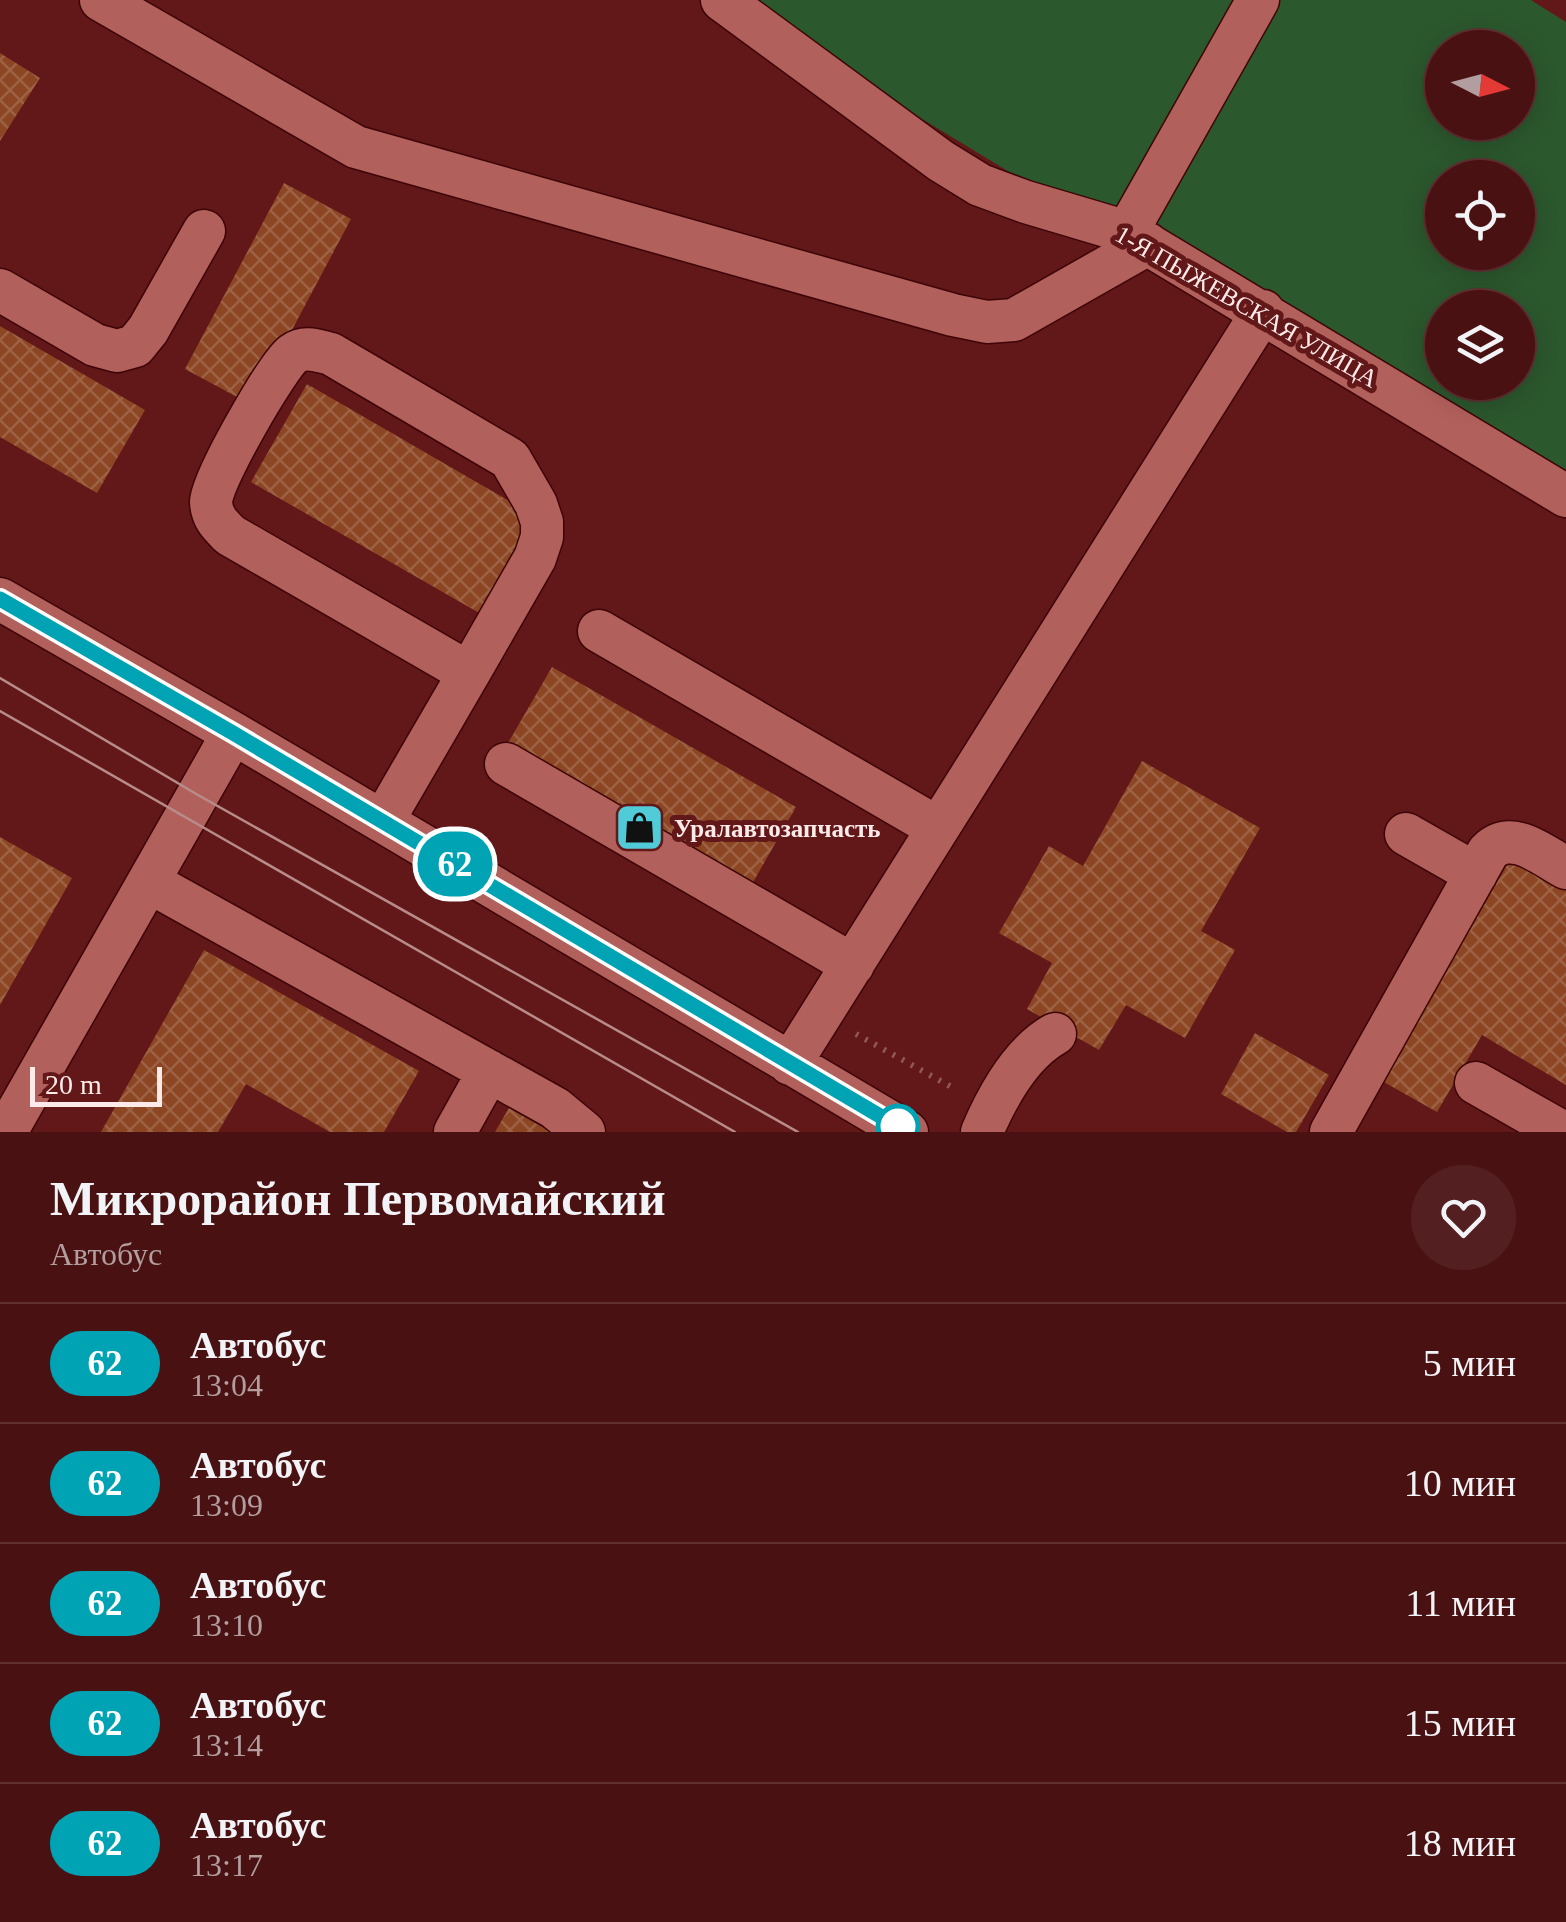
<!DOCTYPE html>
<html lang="ru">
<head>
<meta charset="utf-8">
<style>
	body { margin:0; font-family:Georgia,serif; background:#541f20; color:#f1f3f6; height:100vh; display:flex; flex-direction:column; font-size:38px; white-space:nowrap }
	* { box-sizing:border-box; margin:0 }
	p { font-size:32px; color:#b29d9f }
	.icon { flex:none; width:55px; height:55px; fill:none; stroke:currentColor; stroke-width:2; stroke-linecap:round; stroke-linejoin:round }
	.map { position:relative; height:1132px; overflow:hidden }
	.sheet { display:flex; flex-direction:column; background:#4a1112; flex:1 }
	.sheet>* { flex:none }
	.badge { padding:0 20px; border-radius:32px; font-size:35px; line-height:65px }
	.needle { width:65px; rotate:96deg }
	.fabs { position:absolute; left:1425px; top:30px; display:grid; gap:20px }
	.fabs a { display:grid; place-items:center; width:110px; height:110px; border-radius:50%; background:#4a1112; box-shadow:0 5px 25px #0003,0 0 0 2px #613132; font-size:50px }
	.scale { position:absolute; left:30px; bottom:25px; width:132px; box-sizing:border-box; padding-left:10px; border:5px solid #feebe9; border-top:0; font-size:28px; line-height:35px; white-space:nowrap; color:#feebe9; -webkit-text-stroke:8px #621718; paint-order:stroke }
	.map>.badge { position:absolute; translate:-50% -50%; box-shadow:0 0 0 5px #fff }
	.round { display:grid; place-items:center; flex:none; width:105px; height:105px; border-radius:52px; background:#541f20 }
	.head { display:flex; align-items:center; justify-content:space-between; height:170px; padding:0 50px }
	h1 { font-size:48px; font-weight:800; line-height:75px }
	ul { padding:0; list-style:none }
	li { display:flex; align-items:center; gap:30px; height:120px; padding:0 50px; border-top:2px solid #613132 }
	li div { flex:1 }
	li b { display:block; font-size:38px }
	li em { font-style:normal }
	li .badge { min-width:110px; font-weight:700; text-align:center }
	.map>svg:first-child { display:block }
	.garden { fill:#2c582e; fill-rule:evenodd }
	.building { fill:url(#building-cross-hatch) }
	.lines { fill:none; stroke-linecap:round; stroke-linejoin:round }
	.minor-casing { stroke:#3d0507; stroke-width:45 }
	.path { stroke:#915757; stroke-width:6; stroke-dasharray:2.5 8; stroke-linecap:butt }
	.minor { stroke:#b2605b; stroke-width:42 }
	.tram { stroke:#b88c8b; stroke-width:2.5 }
	.line-casing { stroke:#fff; stroke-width:22 }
	.line { stroke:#00a3b4; stroke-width:15 }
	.stop-dot { fill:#fff; stroke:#00a3b4; stroke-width:5 }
	.labels { text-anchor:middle; stroke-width:10; stroke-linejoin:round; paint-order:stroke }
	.street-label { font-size:25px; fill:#feebe9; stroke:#621718 }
	.poi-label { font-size:25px; font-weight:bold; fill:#feebe9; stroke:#621718; text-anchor:start }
</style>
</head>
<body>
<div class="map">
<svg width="1566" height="1132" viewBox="0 0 1566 1132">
	<defs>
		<pattern id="building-cross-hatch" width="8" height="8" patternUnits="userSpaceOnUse" patternTransform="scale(2.5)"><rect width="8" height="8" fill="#8c4624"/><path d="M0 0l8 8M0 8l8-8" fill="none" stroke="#9d6144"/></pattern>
	</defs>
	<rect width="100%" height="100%" fill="#621718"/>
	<path class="garden" d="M726,0H1531L1566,22V510ZM1442,48H1518V122H1442ZM1442,178H1518V252H1442ZM1442,308H1518V382H1442Z"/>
	<path class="building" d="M0,53L40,78L0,141Z
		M284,183L351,219L252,405L185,369Z
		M0,326L145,410L97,493L0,437Z
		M307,384L537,517L481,614L251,482Z
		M552,667L796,807L748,891L504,750Z
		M1142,761L1260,828L1201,931L1235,950L1185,1038L1126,1005L1099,1050L1027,1009L1052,963L999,933L1049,846L1083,866Z
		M0,837L72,878L0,1005Z
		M1518,846L1566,873V1085L1482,1035L1437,1112L1382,1081Z
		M204,950L419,1071L384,1132H330L246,1084L218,1132H101Z
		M1255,1033L1329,1075L1296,1132H1287L1221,1094Z
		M509,1108L551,1132H495Z"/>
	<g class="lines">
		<defs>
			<path id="minor" d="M101,0L356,147L953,315L987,322L1014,320L1148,244
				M722,0L941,161L980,185L1026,202L1127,232L1566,496
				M1127,232L1258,0
				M0,290L95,345L117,351L135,346L148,330L204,231
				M0,599L233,733L907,1132
				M599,631L938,828
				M506,764L853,965
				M383,821L469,673L230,535C220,525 212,518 211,502C210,483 277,366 293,354C305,345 318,351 331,354L510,459L536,504L542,522V537L535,558L469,673
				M1406,834L1476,874
				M149,882L555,1108L584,1132
				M790,1064L1263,311
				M1476,1083L1562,1132
				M6,1132L233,733
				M455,1132L489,1071
				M982,1132C997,1097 1021,1053 1055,1034
				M1331,1132L1488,852C1512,828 1542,855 1566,868"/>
		</defs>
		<use href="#minor" class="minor-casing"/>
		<path class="path" d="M856,1034L955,1089"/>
		<use href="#minor" class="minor"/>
		<path class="tram" d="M0,678L198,795L798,1132
			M0,711L735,1132"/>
	</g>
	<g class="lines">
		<defs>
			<path id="line" d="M0,599L233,733L907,1132"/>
		</defs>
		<use href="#line" class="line-casing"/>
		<use href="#line" class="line"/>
	</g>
	<defs>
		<symbol id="shop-square" viewBox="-11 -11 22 22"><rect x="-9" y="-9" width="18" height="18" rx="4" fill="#52cbd8" stroke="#621718"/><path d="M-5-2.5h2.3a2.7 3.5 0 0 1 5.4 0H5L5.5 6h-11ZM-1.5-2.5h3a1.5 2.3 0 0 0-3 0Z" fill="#111"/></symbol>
	</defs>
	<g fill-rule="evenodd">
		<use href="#shop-square" x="612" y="800" width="55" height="55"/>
	</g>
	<circle class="stop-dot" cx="898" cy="1126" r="20"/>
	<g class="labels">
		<g class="street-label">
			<text transform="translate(1247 306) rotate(30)" y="9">1-Я ПЫЖЕВСКАЯ УЛИЦА</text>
		</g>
		<g class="poi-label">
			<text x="674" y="837">Уралавтозапчасть</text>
		</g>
	</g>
</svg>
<div class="fabs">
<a><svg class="needle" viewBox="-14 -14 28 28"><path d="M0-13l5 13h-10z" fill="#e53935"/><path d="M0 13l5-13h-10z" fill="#b29d9f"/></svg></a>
<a><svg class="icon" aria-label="locate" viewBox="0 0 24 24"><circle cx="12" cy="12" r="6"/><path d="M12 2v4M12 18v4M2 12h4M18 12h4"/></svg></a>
<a><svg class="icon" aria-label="layers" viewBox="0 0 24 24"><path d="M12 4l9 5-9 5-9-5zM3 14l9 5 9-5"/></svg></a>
</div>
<div class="scale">20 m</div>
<b class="badge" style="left:455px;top:864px;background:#00a3b4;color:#fff">62</b>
</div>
<section class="sheet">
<div class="head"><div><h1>Микрорайон Первомайский</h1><p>Автобус</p></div><a class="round"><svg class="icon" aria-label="heart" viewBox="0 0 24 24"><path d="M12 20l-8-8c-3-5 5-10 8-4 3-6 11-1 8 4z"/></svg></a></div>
<ul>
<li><span class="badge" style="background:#00a3b4;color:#fff">62</span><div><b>Автобус</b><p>13:04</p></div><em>5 мин</em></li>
<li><span class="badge" style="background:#00a3b4;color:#fff">62</span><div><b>Автобус</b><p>13:09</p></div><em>10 мин</em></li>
<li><span class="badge" style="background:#00a3b4;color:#fff">62</span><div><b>Автобус</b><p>13:10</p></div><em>11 мин</em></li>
<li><span class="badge" style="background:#00a3b4;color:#fff">62</span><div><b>Автобус</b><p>13:14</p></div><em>15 мин</em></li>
<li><span class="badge" style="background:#00a3b4;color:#fff">62</span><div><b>Автобус</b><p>13:17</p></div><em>18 мин</em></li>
</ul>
</section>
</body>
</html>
